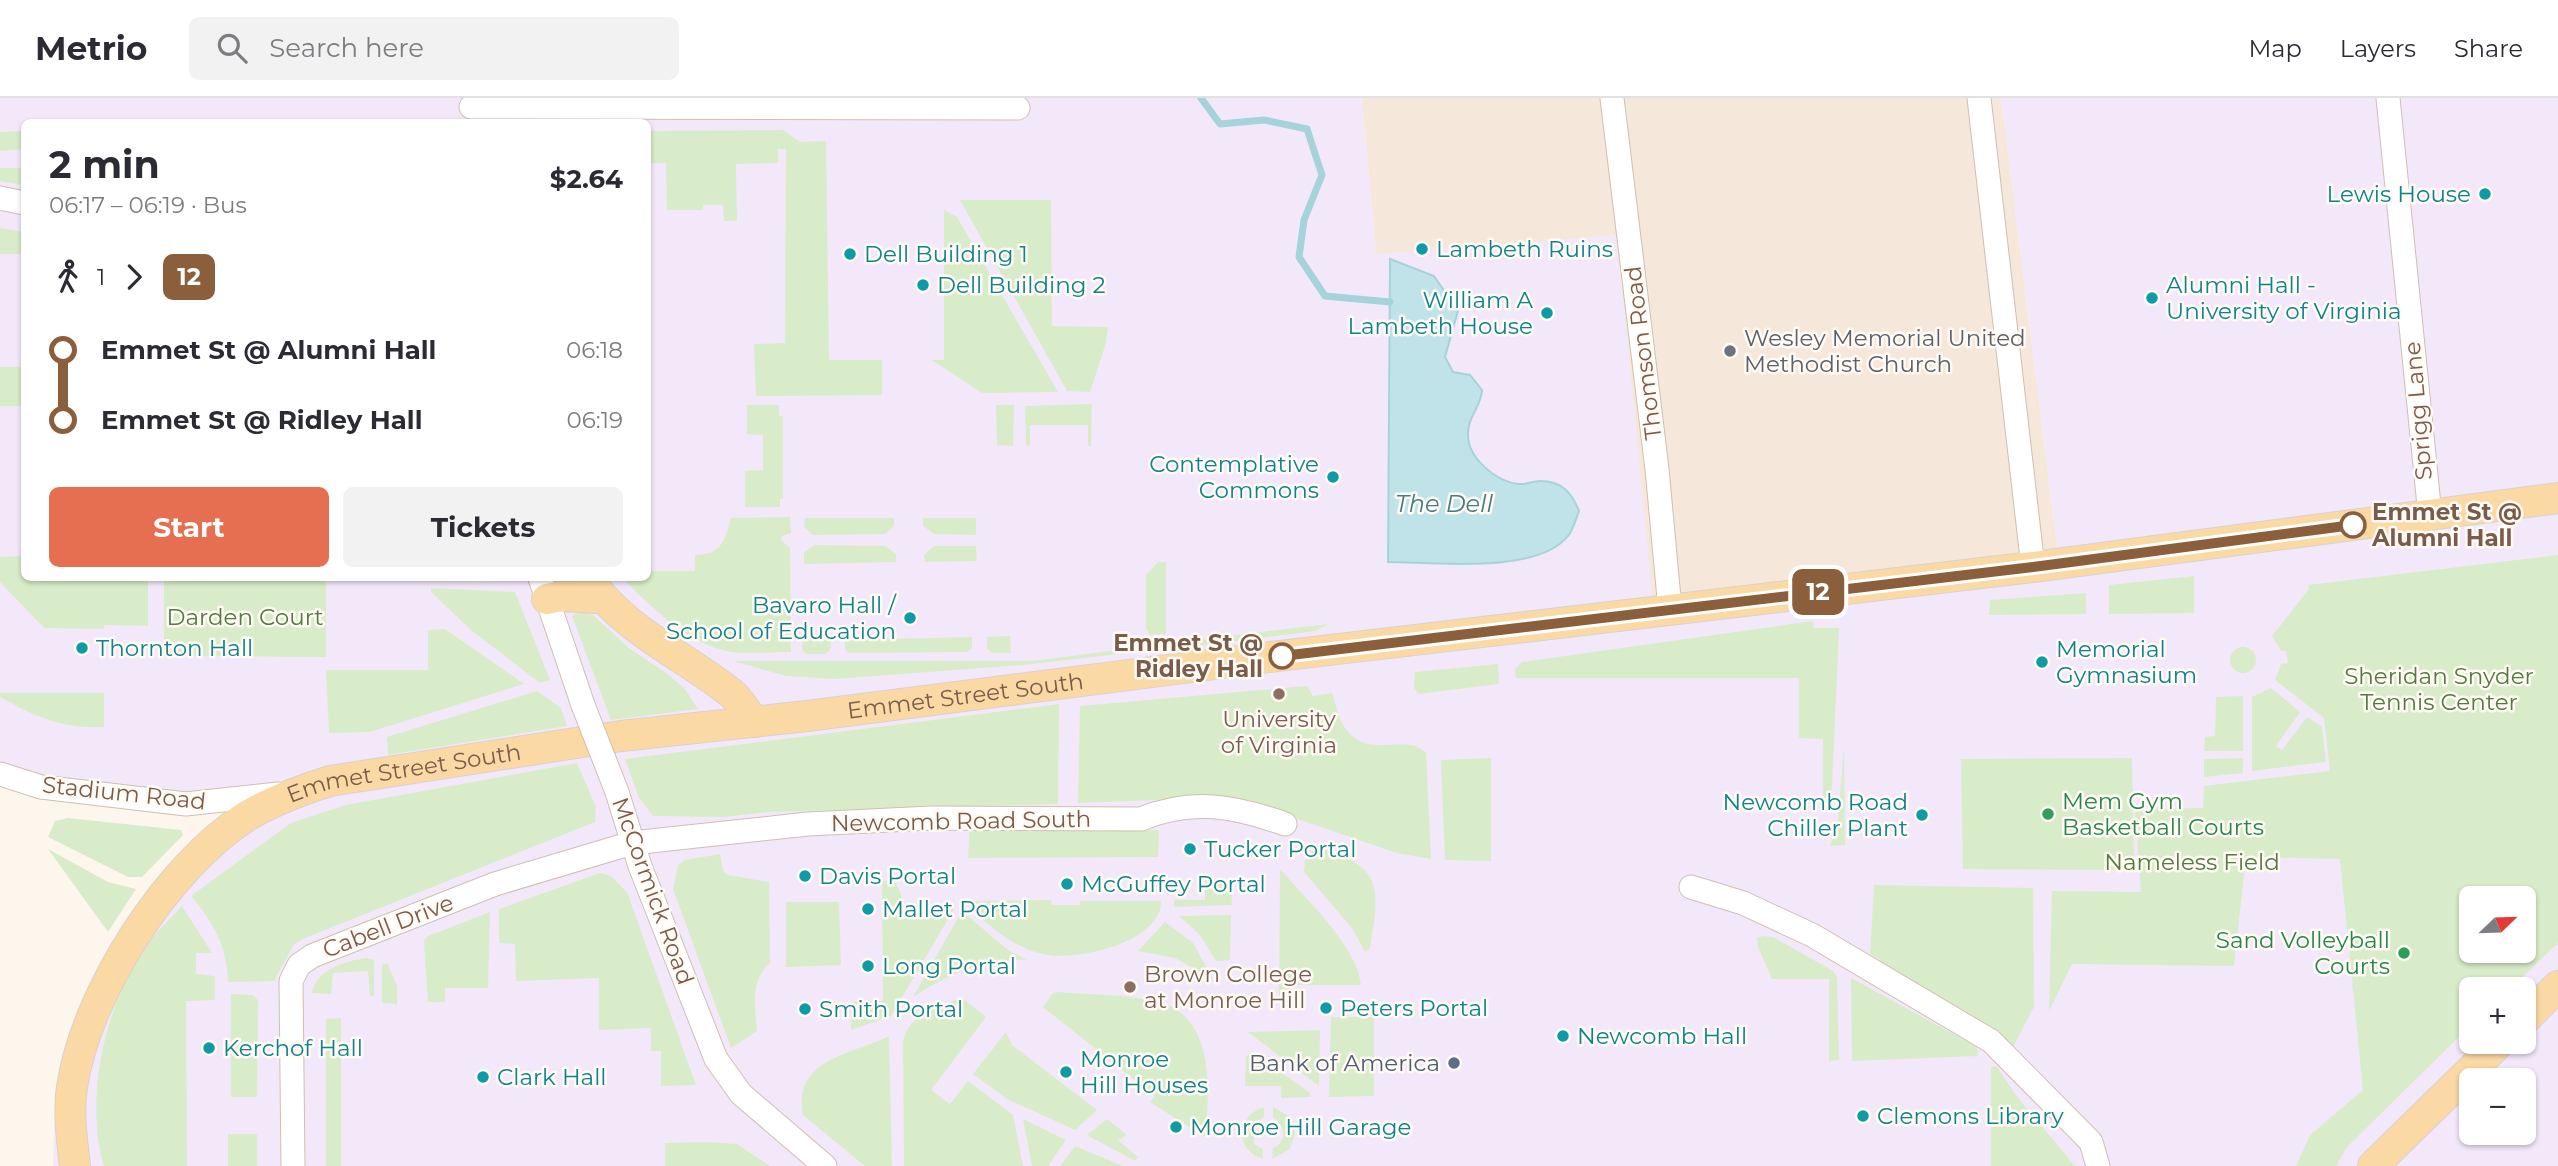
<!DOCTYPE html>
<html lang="en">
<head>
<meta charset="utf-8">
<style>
	body { margin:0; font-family:Montserrat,sans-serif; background:#f2f2f3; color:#2b2b33; height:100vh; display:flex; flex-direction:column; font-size:26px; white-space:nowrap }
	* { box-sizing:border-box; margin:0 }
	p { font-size:23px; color:#7c7c81 }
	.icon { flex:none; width:38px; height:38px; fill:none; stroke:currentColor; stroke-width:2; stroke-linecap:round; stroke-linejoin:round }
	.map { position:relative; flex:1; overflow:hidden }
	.details { position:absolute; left:21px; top:21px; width:630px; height:462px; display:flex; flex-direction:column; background:#fff; border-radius:10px; box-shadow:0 2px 5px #0004 }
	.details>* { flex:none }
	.badge { padding:0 14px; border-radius:10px; font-size:24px; line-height:46px }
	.needle { width:46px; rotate:67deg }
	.buttons { position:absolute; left:2459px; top:788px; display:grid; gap:14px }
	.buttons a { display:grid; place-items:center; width:77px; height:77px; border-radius:10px; background:#fff; box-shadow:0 2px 5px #0004; font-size:35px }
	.map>.badge { position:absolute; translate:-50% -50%; box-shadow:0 0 0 4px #fff }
	.legs { display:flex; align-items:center; gap:10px; height:77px; padding:0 28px; font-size:23px }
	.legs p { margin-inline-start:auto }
	.head { display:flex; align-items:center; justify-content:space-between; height:119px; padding:0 28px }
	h1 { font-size:38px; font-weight:700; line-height:52px }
	.button { display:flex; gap:14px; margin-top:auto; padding:14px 28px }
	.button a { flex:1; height:80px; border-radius:10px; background:#e76f51; color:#fff; font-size:28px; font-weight:700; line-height:80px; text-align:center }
	.button a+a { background:#f2f2f3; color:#2b2b33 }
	ul { padding:0 28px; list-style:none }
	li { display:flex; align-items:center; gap:24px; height:70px; font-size:26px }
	li i { display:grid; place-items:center; width:10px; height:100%; margin:0 9px; background:currentColor }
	li i::after { content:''; width:18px; height:18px; margin:-9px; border:5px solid; border-radius:50%; background:#fff }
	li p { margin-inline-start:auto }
	li:first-child i { background:linear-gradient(#0000 50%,currentColor 0) }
	li:last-child i { background:linear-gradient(currentColor 50%,#0000 0) }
	header { display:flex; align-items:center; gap:42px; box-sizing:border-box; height:98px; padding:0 35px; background:#fff; border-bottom:2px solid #e1e1e2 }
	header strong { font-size:33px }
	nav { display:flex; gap:38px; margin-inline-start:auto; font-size:24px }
	.search { width:490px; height:63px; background:#f2f2f3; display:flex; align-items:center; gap:18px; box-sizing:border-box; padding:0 24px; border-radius:10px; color:#7c7c81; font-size:26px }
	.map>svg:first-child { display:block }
	.residential { fill:#f5e8da }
	.education { fill:#f3e8fa; fill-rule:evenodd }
	.green { fill:#d8ecc9; fill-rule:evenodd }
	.water { fill:#bfe3e8; stroke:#a5d3da; stroke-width:2 }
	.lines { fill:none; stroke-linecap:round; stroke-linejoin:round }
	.stream { stroke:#a5d3da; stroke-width:7 }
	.minor-casing { stroke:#d1beb0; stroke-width:25 }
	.major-casing { stroke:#dad1cd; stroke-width:32 }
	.minor { stroke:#fff; stroke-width:23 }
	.major { stroke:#fbd9a5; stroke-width:30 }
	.minor-bridge-casing { stroke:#d1beb0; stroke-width:25; stroke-linecap:butt }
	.minor-bridge { stroke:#fff; stroke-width:23 }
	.line-1-casing { stroke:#fff; stroke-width:16 }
	.line-1 { stroke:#8b5e3c; stroke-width:10 }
	.culture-dot { fill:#0f9aa8; stroke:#fffaf3; stroke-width:2.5 }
	.worship-dot { fill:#6b7280; stroke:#fffaf3; stroke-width:2.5 }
	.stop-1-dot { fill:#fff; stroke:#8b5e3c; stroke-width:3.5 }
	.education-dot { fill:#8d6e63; stroke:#fffaf3; stroke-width:2.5 }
	.leisure-dot { fill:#2e9e5b; stroke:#fffaf3; stroke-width:2.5 }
	.service-dot { fill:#5c6f8a; stroke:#fffaf3; stroke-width:2.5 }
	.labels { text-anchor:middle; stroke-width:5; stroke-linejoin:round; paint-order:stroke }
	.culture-label { font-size:23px; fill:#0d838f; stroke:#fffaf3; text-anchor:start }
	.worship-label { font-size:23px; fill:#5b616d; stroke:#fffaf3; text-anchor:start }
	.street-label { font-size:23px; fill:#7a5c4d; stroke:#fffaf3 }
	.stop-label { font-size:23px; font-weight:bold; fill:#7a5c4d; stroke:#fffaf3; text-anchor:start }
	.park-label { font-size:23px; fill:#537a41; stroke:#fffaf3 }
	.education-label { font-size:23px; fill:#785e54; stroke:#fffaf3 }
	.leisure-label { font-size:23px; fill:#27864d; stroke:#fffaf3; text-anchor:start }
	.service-label { font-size:23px; fill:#4e5e75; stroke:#fffaf3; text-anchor:end }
	.water-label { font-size:24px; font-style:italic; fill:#437c86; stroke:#fffaf3 }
</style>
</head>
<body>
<header>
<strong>Metrio</strong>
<div class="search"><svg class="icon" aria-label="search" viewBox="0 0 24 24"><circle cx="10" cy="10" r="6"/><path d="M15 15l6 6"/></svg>Search here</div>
<nav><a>Map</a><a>Layers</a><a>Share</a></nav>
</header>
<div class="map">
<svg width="2558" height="1068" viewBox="0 0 2558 1068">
	<rect width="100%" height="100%" fill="#fdf6ec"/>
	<path class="residential" d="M1362,0H2001L2059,465L1654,516L1376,156Z"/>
	<path class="education" d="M0,0H1362L1376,156L1617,137L1654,516L2059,465L2001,0H2558V1068H53L56,990L71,929L90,888L247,732L298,706L201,708L0,675ZM24,24H648V480H24ZM2471,800H2524V852H2471ZM2471,891H2524V943H2471ZM2471,982H2524V1034H2471Z"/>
	<path class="green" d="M783,32L800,44L826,43L829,262H882V297L756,298L754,246L785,245L786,51H778V65L736,66L737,123H724L723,107H703V112H667L666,65H648V33Z
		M24,33V51L0,53V34Z
		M0,70H24V87L0,83Z
		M960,102H1051L1052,228L1108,229L1106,245L1090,294L1067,293Z
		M944,112L957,119L1058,294L982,295L932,262H944Z
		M0,130L24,134V156H0Z
		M0,269H24V308H0Z
		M1092,306L1091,348H1088V327H1030V348L1026,347L1025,308Z
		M747,307H779V318H783V401H780V409H745V373L763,372V337L747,336Z
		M996,307H1014L1013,348L997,347Z
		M790,419L791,435L782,438L781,442L790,450L791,554C771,554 746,557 726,553C684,543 652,509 622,480H648V473H695V457C721,457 725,443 731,420Z
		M805,420H894V428L885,436L813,437L804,429Z
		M923,420H976V437L934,436L923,428Z
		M815,447L885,448L896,456V464L804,466V454Z
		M934,448H976L977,463L925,464L924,457Z
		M2558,457V845L2510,891H2471V927L2347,1049L2336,1068H2296L2310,1037L2363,992L2340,761L2246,759L2234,868L2072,866L2049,913L2052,793L2141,794L2135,711L2203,710L2204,688L2330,673L2324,620L2275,582L2281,566L2288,565L2286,553H2281L2272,538L2309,491L2308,487ZM2471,800H2524V852H2471Z
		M24,458V480H148V528L104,527V531L44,530L0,484V459Z
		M1158,464H1166V536L1150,537L1146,530V477Z
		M2194,478V515L2109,516V487Z
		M164,480H326V559L164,558Z
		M431,490L515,494L550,582L540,585L471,532L431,494Z
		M2086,495V516L1989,517L1990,502Z
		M580,514L593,517L630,551L665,574L685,591L698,611L611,622L572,518Z
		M1813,523L1814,530H1839L1831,712L1823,713V641L1799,640V580H1516L1515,571L1522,564Z
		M1328,526L1316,533L1172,551L1171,545Z
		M445,531L524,586L370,634L329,635L326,572H428V532Z
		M1010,538L1011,555H992L987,551V539Z
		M972,539V551L966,554L848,555L845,551V542Z
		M803,542H831L830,552L825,556H806L802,551Z
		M1163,546V551L1023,567L835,581L786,578L733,563H1033Z
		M2230 562a13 13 0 1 1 26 0a13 13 0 1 1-26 0Z
		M1498,566L1499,586L1418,596L1414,590L1415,574Z
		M1307,588L1313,598L1332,595C1335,603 1337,613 1340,621C1362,668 1405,632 1426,655L1431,761L1397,755L1233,699L1078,705L1080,608Z
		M2271,590L2300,614L2276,648L2282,652L2307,619L2322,629L2326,664L2252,673V599Z
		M537,593L561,610L567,628L388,657L387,639Z
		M0,595H104V629C62,631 36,619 0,599Z
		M2243,598V653H2204L2205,639L2215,638L2216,599Z
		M1059,606L1058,706L768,714L725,719L653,718L639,700L625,661Z
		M1844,649L1845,747L1829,748L1837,735Z
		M1491,660V763L1445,762L1441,662Z
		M2132,660L2134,772L1963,771L1961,661Z
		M2243,660V675L2204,679V661Z
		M577,665L596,709L595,724L305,840L294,846L274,883L228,884C228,850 213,824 191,798L291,725L346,707Z
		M68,720L181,732L183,737L142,779H128L48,739L55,723Z
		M970,729L1159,732L1158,759L968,760Z
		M48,751L108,784L136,791L108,834Z
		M1323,751C1385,770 1379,793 1370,850L1365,854L1352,830L1304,774L1305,763L1312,753Z
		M720,756L723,773L728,777L769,784L770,865C750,882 755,908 757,933L731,950L673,791L678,767L685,762Z
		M1280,771C1305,800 1358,849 1361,887H1291L1290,897L1279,898Z
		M600,775L611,778L627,794L696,987L661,988V953H651V930L599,932V880L516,883L515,846L499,845V811Z
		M1205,782H1231L1232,807L1174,809V802H1205Z
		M882,783H894L901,795L902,812L954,811L891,918L851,932V904L883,903Z
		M1874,787L2033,790L2034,909L2012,951L1870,856Z
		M1051,802L1052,807H1080V803H1161C1162,845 1074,864 1042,856C1012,848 991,830 969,809V803Z
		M786,804H839L841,867L786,869Z
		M182,808L212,855H196V876L215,878V902L186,903L187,1068H104C84,1001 105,905 146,848C157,833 170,821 182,808Z
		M962,813L1008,852L1027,862C989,858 944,878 913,899Z
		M490,814L488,890H445V904H428L424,843L428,838Z
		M1231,817L1230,862L1216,863L1200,837L1179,818Z
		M1165,824L1193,845L1213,881L1175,860L1138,853Z
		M1763,838L1773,839L1833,873L1837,879L1839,962L1829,963V881H1772L1758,849L1757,840Z
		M367,860L374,862V898H370L368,873L333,875L331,896L312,895C317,871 345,863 367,860Z
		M387,865L397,888V906L382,905V867Z
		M1851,880L1977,949L1978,958L1852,963Z
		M1058,894C1092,897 1129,896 1162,905C1215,921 1210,996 1205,1039L1150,1004L1155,998L1043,909L1053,895Z
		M231,896L252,897L258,902L257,999H231Z
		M962,900L986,919L931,992L950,1006L968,983L1013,1017L1023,1068H904L903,944C909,915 937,909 962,900Z
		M1331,919H1374V998L1329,999Z
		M341,920V1068H326V921Z
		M1320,932L1319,988L1248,934Z
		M1006,934L1012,947L1097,1012L1075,1032L1007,1001L973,976Z
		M889,938L892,1068H865L803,1017C792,961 851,957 889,938Z
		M1251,953L1309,994L1311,999L1281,1000V988H1245L1246,959Z
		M1991,969H1997L2018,1000L2075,1068H1991Z
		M1264,1009V1019L1253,1026L1254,1046L1263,1051V1061C1234,1052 1236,1018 1264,1009Z
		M1273,1009L1289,1018L1295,1035L1290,1051L1272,1061L1273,1050C1288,1043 1285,1028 1273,1019Z
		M1023,1021L1066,1042L1048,1068H1032Z
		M1107,1021L1127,1037L1118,1042L1138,1059L1135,1063L1087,1037Z
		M228,1036H257V1068H228Z
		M707,1044L737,1046L770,1068H665V1045Z
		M1075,1048L1123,1068H1060Z"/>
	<path class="water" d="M1390,161L1434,178L1458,213L1445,259L1453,274L1470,277L1482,292C1481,310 1467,319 1468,337C1468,360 1496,384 1519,386C1526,387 1533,383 1540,383C1562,383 1572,395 1579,413C1576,421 1573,432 1568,438C1537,477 1433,464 1388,464Z"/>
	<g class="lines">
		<path class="stream" d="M1201,0L1220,26L1264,22L1307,31L1322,77L1304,122L1299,159L1325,198L1390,204"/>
		<defs>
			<path id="minor" d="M1612,0L1657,371L1670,511
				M1979,0L2033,469
				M2388,0L2430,417
				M471,9L1018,10
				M0,100L24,105
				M540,480L583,607
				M0,676L41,689L186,706L278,696
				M617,694L640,768L716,961L741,996L825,1068
				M1691,789L1743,805L1812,837L1991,943L2091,1044L2098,1068
				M293,1068L291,883L299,867L312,858L495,786L632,745L808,726L931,720L1141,721C1192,700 1235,708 1285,726"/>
			<g id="major">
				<path d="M588,480C624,533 682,556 731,595C740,602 747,615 754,624"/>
				<path d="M547,501C566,495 582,501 602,500"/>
				<path d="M2524,922L2558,888"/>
				<path id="s1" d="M75,1068C72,1042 68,1015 72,989C86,895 167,769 247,718C274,702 301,692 330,683L621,638L807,618L1270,559L2033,469L2558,400"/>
				<path d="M2373,1068L2501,943"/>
			</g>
		</defs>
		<use href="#minor" class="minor-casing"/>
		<use href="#major" class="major-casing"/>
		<use href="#minor" class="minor"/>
		<use href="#major" class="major"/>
		<defs>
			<path id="minor-bridge" d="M583,607L617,694"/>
		</defs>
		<use href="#minor-bridge" class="minor-bridge-casing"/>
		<use href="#minor-bridge" class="minor-bridge"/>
	</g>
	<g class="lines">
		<defs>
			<path id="line-1" d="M1282,558L2033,469L2353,427"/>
		</defs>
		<use href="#line-1" class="line-1-casing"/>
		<use href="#line-1" class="line-1"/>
	</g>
	<g class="culture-dot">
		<circle cx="2485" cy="96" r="7"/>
		<circle cx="1422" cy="151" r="7"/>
		<circle cx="850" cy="156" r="7"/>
		<circle cx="923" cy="187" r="7"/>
		<circle cx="2152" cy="200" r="7"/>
		<circle cx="1547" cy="215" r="7"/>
		<circle cx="1333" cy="379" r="7"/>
		<circle cx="910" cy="520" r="7"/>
		<circle cx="82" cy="550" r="7"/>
		<circle cx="2042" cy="564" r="7"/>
		<circle cx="1922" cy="717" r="7"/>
		<circle cx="1190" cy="751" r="7"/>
		<circle cx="805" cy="778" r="7"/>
		<circle cx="1067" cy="786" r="7"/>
		<circle cx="868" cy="811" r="7"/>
		<circle cx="868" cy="868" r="7"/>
		<circle cx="1326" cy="910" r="7"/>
		<circle cx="805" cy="911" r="7"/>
		<circle cx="1563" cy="938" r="7"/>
		<circle cx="209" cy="950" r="7"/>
		<circle cx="1066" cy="974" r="7"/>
		<circle cx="483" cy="979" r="7"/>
		<circle cx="1863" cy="1018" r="7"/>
		<circle cx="1176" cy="1029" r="7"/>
	</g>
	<circle class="worship-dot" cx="1730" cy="253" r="7"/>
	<g class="stop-1-dot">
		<circle cx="2353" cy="427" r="12"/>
		<circle cx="1282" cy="558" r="12"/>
	</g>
	<g class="education-dot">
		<circle cx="1279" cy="596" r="7"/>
		<circle cx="1130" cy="889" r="7"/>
	</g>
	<g class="leisure-dot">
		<circle cx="2048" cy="716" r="7"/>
		<circle cx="2404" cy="855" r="7"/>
	</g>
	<circle class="service-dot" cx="1454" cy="965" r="7"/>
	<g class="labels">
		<g class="culture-label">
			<text x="2471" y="104" text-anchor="end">Lewis House</text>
			<text x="1436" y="159">Lambeth Ruins</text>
			<text x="864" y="164">Dell Building 1</text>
			<text x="937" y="195">Dell Building 2</text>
			<text x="2166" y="195">Alumni Hall -<tspan x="2166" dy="26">University of Virginia</tspan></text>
			<text x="1533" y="210" text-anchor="end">William A<tspan x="1533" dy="26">Lambeth House</tspan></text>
			<text x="1319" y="374" text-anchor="end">Contemplative<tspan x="1319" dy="26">Commons</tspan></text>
			<text x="896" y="515" text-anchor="end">Bavaro Hall /<tspan x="896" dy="26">School of Education</tspan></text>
			<text x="96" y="558">Thornton Hall</text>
			<text x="2056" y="559">Memorial<tspan x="2056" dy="26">Gymnasium</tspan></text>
			<text x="1908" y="712" text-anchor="end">Newcomb Road<tspan x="1908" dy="26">Chiller Plant</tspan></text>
			<text x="1204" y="759">Tucker Portal</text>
			<text x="819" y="786">Davis Portal</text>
			<text x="1081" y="794">McGuffey Portal</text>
			<text x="882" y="819">Mallet Portal</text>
			<text x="882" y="876">Long Portal</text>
			<text x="1340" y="918">Peters Portal</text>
			<text x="819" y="919">Smith Portal</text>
			<text x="1577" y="946">Newcomb Hall</text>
			<text x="223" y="958">Kerchof Hall</text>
			<text x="1080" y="969">Monroe<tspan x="1080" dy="26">Hill Houses</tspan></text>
			<text x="497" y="987">Clark Hall</text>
			<text x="1877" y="1026">Clemons Library</text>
			<text x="1190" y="1037">Monroe Hill Garage</text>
		</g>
		<g class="worship-label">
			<text x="1744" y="248">Wesley Memorial United<tspan x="1744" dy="26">Methodist Church</tspan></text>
		</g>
		<g class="street-label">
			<text transform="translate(1643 255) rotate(-97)" y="8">Thomson Road</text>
			<text transform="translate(2418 313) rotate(-95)" y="8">Sprigg Lane</text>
			<text dy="8" stroke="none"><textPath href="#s1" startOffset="1141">Emmet Street South</textPath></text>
			<text dy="8" stroke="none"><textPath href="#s1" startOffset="574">Emmet Street South</textPath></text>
			<text transform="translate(124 695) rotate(6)" y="8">Stadium Road</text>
			<text transform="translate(961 723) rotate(-1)" y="8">Newcomb Road South</text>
			<text transform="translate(653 793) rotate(70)" y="8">McCormick Road</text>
			<text transform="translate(388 828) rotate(-21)" y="8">Cabell Drive</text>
		</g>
		<g class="stop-label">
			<text x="2372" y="422">Emmet St @<tspan x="2372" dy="26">Alumni Hall</tspan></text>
			<text x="1263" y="553" text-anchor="end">Emmet St @<tspan x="1263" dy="26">Ridley Hall</tspan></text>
		</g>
		<g class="park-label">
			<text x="245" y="527">Darden Court</text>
			<text x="2439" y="586">Sheridan Snyder<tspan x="2439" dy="26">Tennis Center</tspan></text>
			<text x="2192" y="772">Nameless Field</text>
		</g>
		<g class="education-label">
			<text x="1279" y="629">University<tspan x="1279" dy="26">of Virginia</tspan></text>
			<text x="1144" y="884" text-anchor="start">Brown College<tspan x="1144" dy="26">at Monroe Hill</tspan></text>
		</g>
		<g class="leisure-label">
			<text x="2062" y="711">Mem Gym<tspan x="2062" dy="26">Basketball Courts</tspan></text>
			<text x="2390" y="850" text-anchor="end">Sand Volleyball<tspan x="2390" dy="26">Courts</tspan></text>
		</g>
		<g class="service-label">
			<text x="1440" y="973">Bank of America</text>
		</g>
		<g class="water-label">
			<text x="1444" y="414">The Dell</text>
		</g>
	</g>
</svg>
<div class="buttons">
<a><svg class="needle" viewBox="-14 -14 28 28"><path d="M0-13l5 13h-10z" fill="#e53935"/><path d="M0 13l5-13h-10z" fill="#7c7c81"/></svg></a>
<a>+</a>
<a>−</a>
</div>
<b class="badge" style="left:1818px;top:494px;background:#8b5e3c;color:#fff">12</b>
<section class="details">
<div class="head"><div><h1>2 min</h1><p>06:17 – 06:19 · Bus</p></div><b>$2.64</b></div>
<div class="legs"><svg class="icon" aria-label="walk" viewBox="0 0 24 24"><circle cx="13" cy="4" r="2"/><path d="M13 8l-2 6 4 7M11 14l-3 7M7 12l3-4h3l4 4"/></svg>1<svg class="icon" aria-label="forward" viewBox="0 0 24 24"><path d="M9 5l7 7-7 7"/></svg><b class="badge" style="background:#8b5e3c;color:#fff">12</b></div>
<ul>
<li><i style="color:#8b5e3c"></i><b>Emmet St @ Alumni Hall</b><p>06:18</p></li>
<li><i style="color:#8b5e3c"></i><b>Emmet St @ Ridley Hall</b><p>06:19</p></li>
</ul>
<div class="button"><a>Start</a><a>Tickets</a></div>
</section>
</div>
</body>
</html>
